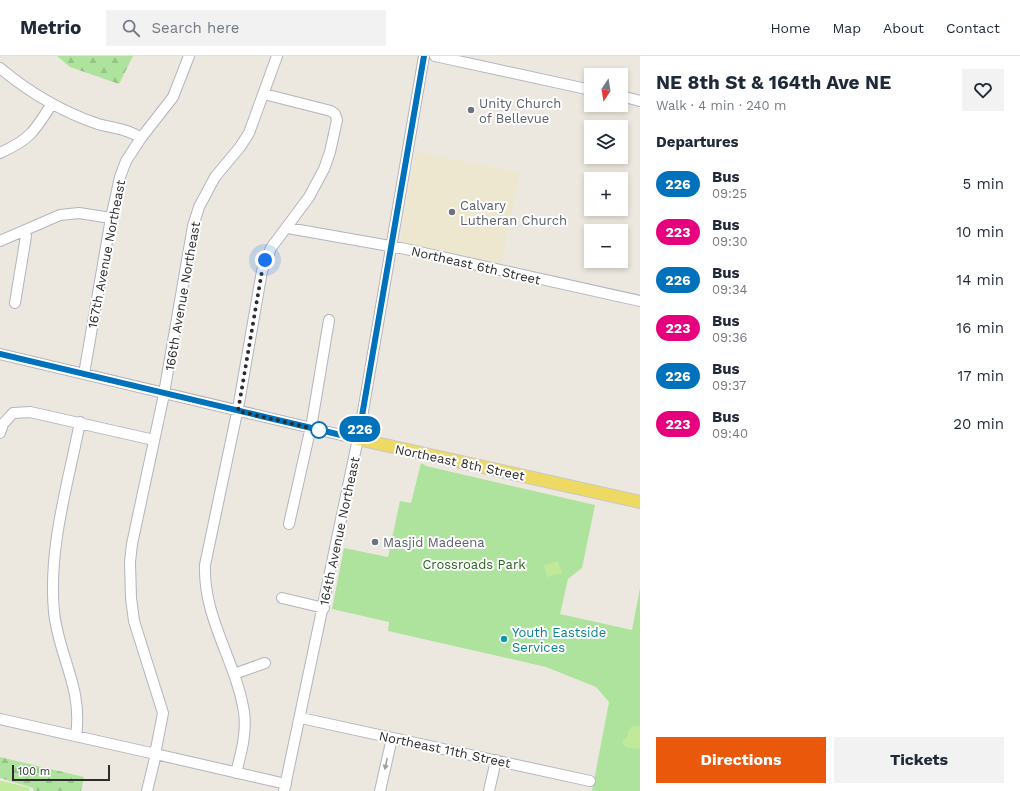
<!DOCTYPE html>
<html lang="en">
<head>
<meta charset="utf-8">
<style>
	body { margin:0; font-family:"Work Sans",sans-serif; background:#f2f2f3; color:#1f2937; height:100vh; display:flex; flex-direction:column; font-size:15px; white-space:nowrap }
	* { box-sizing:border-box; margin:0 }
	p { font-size:13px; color:#747a83 }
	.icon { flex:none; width:22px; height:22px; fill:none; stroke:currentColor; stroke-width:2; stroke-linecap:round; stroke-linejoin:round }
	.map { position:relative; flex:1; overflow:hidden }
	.sheet { display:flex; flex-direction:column; background:#fff; width:380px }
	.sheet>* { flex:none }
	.badge { padding:0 8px; border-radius:13px; font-size:14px; line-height:26px }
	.needle { width:26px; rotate:192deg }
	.buttons { position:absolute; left:584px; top:12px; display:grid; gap:8px }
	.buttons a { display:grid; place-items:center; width:44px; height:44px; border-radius:0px; background:#fff; box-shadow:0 2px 6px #0003; font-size:20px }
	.scale { position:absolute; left:12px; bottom:10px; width:98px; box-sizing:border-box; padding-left:4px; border:2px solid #2c2c2c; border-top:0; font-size:11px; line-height:14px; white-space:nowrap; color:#2c2c2c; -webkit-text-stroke:3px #fff; paint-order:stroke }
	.you { position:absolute; width:20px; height:20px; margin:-10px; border:3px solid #fff; border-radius:50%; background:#1a73e8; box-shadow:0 0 0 6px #1a73e833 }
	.map>.badge { position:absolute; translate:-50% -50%; box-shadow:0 0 0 2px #fff }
	h2 { padding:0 16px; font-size:15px; line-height:36px }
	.round { display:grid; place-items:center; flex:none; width:42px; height:42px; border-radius:0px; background:#f2f2f3 }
	.headline { display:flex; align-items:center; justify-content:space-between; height:68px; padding:0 16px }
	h1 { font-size:19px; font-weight:700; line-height:30px }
	.primary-button { display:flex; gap:8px; margin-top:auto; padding:8px 16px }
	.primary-button a { flex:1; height:46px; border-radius:0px; background:#ea580c; color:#fff; font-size:16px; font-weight:700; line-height:46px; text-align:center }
	.primary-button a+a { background:#f2f2f3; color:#1f2937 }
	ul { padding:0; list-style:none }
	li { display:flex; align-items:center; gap:12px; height:48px; padding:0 16px }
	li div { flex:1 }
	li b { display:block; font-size:15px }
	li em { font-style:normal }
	li .badge { min-width:44px; font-weight:700; text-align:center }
	header { display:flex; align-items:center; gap:24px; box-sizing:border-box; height:56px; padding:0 20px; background:#fff; border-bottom:1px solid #e0e1e3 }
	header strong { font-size:19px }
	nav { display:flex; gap:22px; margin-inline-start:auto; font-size:14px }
	.search { width:280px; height:36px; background:#f2f2f3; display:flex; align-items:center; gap:10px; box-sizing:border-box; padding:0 14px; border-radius:0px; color:#747a83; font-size:15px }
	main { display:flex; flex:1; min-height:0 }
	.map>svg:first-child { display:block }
	.education { fill:#eee7cf }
	.grass { fill:#aee39d }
	.forest { fill:url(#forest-firs) }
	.pitch { fill:#c0e999 }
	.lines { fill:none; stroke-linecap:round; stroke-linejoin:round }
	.minor-casing { stroke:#b2b4bf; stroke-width:12 }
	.major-casing { stroke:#c8c8c8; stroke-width:14 }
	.minor { stroke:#fff; stroke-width:10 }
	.major { stroke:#eeda63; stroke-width:12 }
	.oneway { fill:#a0a0a0 }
	.line-casing { stroke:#fff; stroke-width:9 }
	.line { stroke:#0072bc; stroke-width:6 }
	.walk { stroke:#2c2c2c; stroke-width:4; stroke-dasharray:0 7.2 }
	.worship-dot { fill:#6b7280; stroke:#fff; stroke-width:1.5 }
	.stop-dot { fill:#fff; stroke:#0072bc; stroke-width:2 }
	.culture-dot { fill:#0f9aa8; stroke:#fff; stroke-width:1.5 }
	.labels { text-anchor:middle; stroke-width:4; stroke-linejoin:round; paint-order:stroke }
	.worship-label { font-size:13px; fill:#5b616d; stroke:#fff; text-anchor:start }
	.street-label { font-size:13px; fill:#2c2c2c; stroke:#fff }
	.park-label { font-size:13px; fill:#25691c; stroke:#fff }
	.culture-label { font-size:13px; fill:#0d838f; stroke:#fff; text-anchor:start }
</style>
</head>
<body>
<header>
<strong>Metrio</strong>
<div class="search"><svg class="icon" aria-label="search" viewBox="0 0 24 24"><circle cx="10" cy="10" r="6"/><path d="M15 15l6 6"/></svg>Search here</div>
<nav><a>Home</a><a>Map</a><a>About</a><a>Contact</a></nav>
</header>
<main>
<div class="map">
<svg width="640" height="735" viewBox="0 0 640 735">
	<defs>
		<pattern id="forest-firs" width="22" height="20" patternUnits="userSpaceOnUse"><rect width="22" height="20" fill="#aee39d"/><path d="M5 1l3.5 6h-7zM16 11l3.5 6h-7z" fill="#96c387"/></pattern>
	</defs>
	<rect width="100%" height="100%" fill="#ede8df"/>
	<path class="education" d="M415,95L520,117L500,214L401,192V180Z"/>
	<path class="grass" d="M421,407L426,410L595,449L582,512L568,523L560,558L632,574L640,532V735H592L609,646L596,631L546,611L388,575L389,566L332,553L344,492L388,501L400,445L411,447Z"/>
	<path class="forest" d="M57,0H133L119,28L70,11Z
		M0,701L84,721L81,735H34L33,732L0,722Z"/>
	<path class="pitch" d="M558,505L562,517L547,521L544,509Z
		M632,670H640V693C633,691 627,695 622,687L624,683L628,680V675Z
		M0,725H2L30,732L29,735H0Z"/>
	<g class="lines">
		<defs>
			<path id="minor" d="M435,0L591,34
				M0,12C30,37 60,55 98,68C112,72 129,73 141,82
				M621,40L640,45
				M0,97C29,84 35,75 51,49
				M288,172L401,192L640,245
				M0,185L60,159L79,157L111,162
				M15,247L26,180L23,175
				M0,298L358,383
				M84,318L111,162L120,121L126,105L141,82L173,41L189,0
				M0,377L3,368L13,357L30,356L154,384
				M289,468L312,366L329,264
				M282,542L324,552
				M234,618L265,607
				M301,662L590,725
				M0,663L151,697
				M76,680C83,631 59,602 54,556C48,492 68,428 80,366
				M156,693L163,657L134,565L131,542L130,506L132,488L163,343L193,170L199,151L215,121L240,91L249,77L277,0
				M160,699L286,728
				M236,717C241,697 247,677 244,656C236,605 203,562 205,509L239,347L262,215L271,192L309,141L324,113L330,96L337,64L335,58L331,55L264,38
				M147,735L155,702
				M284,735L360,373L424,0
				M380,735L392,682
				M489,735L496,704"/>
			<path id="major" d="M358,383L640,446"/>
		</defs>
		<use href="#minor" class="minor-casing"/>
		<use href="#major" class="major-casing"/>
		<use href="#minor" class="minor"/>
		<use href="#major" class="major"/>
	</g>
	<defs><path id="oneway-solid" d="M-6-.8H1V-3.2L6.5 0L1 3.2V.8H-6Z"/></defs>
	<use class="oneway" href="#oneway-solid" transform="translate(386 708) rotate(102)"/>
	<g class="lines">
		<defs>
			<path id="line" d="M0,298L358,383L424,0"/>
		</defs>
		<use href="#line" class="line-casing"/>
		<use href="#line" class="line"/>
		<path class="walk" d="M265,204L262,215L238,355L319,374"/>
	</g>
	<g class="worship-dot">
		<circle cx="471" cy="54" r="4"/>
		<circle cx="452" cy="156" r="4"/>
		<circle cx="375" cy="486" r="4"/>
	</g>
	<circle class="stop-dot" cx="319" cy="374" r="8"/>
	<circle class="culture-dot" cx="504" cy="583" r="4"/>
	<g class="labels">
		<g class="worship-label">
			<text x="479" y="52">Unity Church<tspan x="479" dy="15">of Bellevue</tspan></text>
			<text x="460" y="154">Calvary<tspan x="460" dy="15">Lutheran Church</tspan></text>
			<text x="383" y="491">Masjid Madeena</text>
		</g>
		<g class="street-label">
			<text transform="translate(106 198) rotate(-79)" y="5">167th Avenue Northeast</text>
			<text transform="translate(476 209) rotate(13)" y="5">Northeast 6th Street</text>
			<text transform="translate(182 240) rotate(-80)" y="5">166th Avenue Northeast</text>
			<text transform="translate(460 406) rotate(12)" y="5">Northeast 8th Street</text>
			<text transform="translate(339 475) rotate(-78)" y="5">164th Avenue Northeast</text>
			<text transform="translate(445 693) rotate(12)" y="5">Northeast 11th Street</text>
		</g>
		<g class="park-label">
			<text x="474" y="513">Crossroads Park</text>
		</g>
		<g class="culture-label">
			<text x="512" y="581">Youth Eastside<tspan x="512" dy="15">Services</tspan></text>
		</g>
	</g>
</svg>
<div class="buttons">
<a><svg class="needle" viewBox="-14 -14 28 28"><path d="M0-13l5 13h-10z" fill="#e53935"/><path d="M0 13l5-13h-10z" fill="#747a83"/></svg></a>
<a><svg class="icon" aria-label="layers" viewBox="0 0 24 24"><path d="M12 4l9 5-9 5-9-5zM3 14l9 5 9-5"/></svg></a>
<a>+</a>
<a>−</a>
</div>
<div class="scale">100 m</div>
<div class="you" style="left:265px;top:204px"></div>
<b class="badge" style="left:360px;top:373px;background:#0072bc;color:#fff">226</b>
</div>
<section class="sheet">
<div class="headline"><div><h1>NE 8th St &amp; 164th Ave NE</h1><p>Walk · 4 min · 240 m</p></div><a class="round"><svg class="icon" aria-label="heart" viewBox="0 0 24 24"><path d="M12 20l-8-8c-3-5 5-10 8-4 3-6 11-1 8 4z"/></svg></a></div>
<h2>Departures</h2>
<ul>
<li><span class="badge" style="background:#0072bc;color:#fff">226</span><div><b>Bus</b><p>09:25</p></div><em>5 min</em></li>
<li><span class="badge" style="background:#e6007e;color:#fff">223</span><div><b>Bus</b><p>09:30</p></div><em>10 min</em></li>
<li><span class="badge" style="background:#0072bc;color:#fff">226</span><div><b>Bus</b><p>09:34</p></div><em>14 min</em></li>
<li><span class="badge" style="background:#e6007e;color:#fff">223</span><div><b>Bus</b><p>09:36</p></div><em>16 min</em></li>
<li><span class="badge" style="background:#0072bc;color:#fff">226</span><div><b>Bus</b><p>09:37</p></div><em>17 min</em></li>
<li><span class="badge" style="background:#e6007e;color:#fff">223</span><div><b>Bus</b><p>09:40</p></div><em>20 min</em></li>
</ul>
<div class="primary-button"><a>Directions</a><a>Tickets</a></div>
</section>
</main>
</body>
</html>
